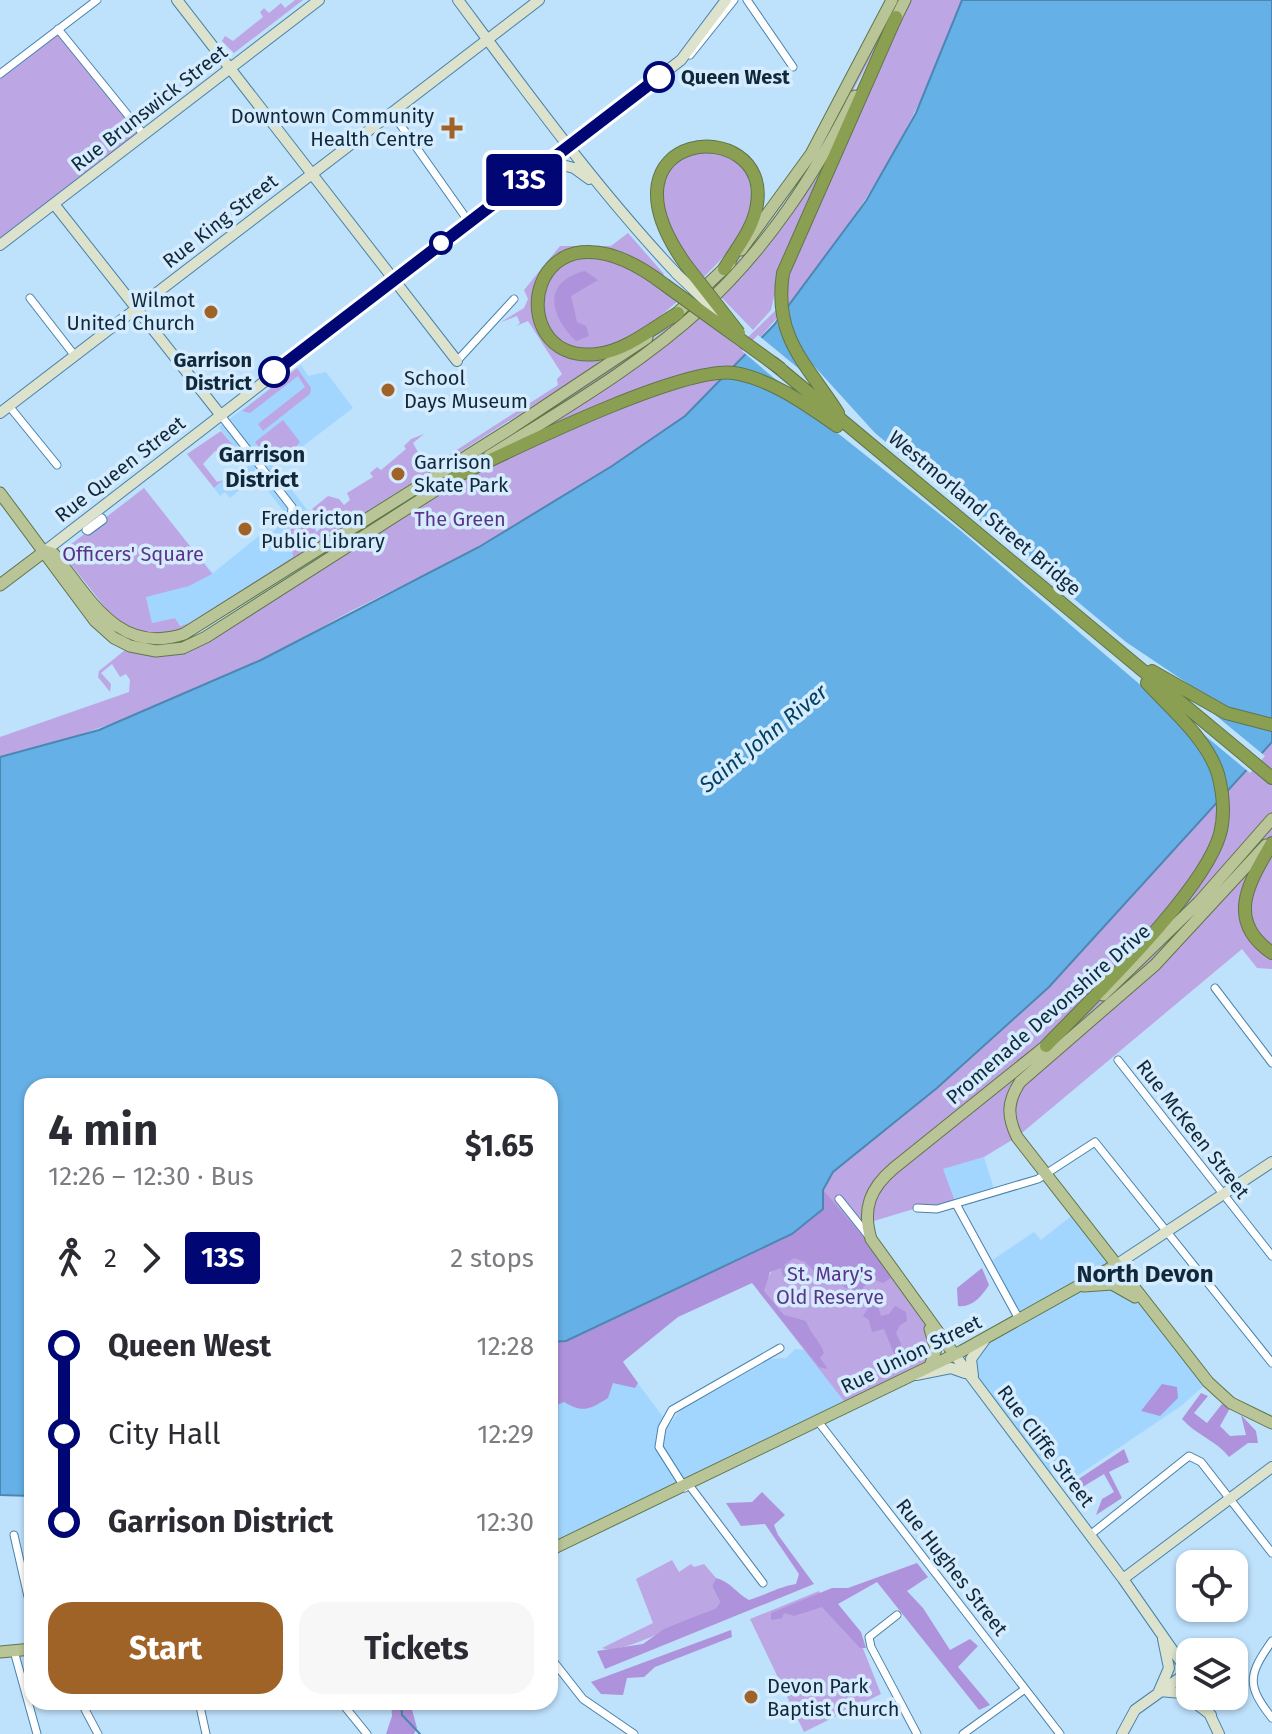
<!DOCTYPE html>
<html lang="en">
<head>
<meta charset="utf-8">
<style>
	body { margin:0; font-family:"Fira Sans",sans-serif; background:#f7f7f7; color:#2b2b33; height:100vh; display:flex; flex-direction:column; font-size:30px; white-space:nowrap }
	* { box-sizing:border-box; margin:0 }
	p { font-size:26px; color:#7c7c81 }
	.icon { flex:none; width:44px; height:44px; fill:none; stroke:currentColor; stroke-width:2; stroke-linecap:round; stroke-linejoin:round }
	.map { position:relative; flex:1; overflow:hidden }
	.side { position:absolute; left:24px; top:1078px; width:534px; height:632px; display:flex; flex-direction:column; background:#fff; border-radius:24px; box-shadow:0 2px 6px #0004 }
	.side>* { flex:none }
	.badge { padding:0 16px; border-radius:6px; font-size:28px; line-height:52px }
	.buttons { position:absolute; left:1176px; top:1550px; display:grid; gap:16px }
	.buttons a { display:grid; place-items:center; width:72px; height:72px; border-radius:16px; background:#fff; box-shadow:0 2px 6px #0004; font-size:40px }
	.map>.badge { position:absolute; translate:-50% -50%; box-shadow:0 0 0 4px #fff }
	.legs { display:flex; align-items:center; gap:12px; height:88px; padding:0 24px; font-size:26px }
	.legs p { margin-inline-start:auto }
	.overview { display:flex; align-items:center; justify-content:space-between; height:136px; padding:0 24px }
	h1 { font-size:44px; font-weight:700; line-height:60px }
	.action { display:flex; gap:16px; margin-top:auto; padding:16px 24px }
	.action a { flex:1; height:92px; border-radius:24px; background:#a06327; color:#fff; font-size:32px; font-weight:700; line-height:92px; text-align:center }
	.action a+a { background:#f7f7f7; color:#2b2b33 }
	ul { padding:0 24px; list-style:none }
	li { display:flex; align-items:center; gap:28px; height:88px; font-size:30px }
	li i { display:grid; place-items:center; width:12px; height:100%; margin:0 10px; background:currentColor }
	li i::after { content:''; width:20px; height:20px; margin:-10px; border:6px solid; border-radius:50%; background:#fff }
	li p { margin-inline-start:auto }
	li:first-child i { background:linear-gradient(#0000 50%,currentColor 0) }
	li:last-child i { background:linear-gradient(currentColor 50%,#0000 0) }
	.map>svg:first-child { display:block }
	.built { fill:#a2d6fe }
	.green { fill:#bda6e4 }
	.forest { fill:#ae92db }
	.water { fill:#65b0e6; stroke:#4c87b2; stroke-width:2 }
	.pier { fill:#bee1fc }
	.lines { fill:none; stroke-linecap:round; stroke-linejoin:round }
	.stream { stroke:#4c87b2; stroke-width:2 }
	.street-casing { stroke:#4982aa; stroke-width:9 }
	.secondary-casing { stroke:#4982aa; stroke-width:12 }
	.primary-casing { stroke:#607549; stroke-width:13 }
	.highway-casing { stroke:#607549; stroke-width:14 }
	.street { stroke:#fff; stroke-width:7 }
	.secondary { stroke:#dce2cb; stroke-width:10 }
	.primary { stroke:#b9c597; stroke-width:11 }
	.highway { stroke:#8b9f52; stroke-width:12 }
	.secondary-bridge-casing { stroke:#4982aa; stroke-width:12; stroke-linecap:butt }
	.highway-bridge-casing { stroke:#607549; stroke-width:14; stroke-linecap:butt }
	.secondary-bridge { stroke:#dce2cb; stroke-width:10 }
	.highway-bridge { stroke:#8b9f52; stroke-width:12 }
	.line-1-casing { stroke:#fff; stroke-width:18 }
	.line-1 { stroke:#000774; stroke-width:12 }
	.stop-1-dot { fill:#fff; stroke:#000774; stroke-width:4 }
	.poi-dot { fill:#a06327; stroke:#d5ecfe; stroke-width:3 }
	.labels { text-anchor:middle; stroke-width:7; stroke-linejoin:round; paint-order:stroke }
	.stop-label { font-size:20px; font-weight:bold; fill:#102839; stroke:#d5ecfe; text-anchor:start }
	.street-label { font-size:20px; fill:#102839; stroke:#d5ecfe }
	.poi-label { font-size:20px; fill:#102839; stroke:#d5ecfe; text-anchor:start }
	.park-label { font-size:20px; fill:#5b348a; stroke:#d5ecfe }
	.neighbourhood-label { font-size:22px; font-weight:bold; fill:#102839; stroke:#d5ecfe }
	.water-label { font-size:22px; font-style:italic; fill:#024164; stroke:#d5ecfe }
	.quarter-label { font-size:24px; font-weight:bold; fill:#102839; stroke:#d5ecfe }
</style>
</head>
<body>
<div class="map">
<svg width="1272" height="1734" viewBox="0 0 1272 1734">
	<rect width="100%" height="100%" fill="#bee1fc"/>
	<path class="built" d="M301,365L308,376L326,372L353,408L286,459L276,447L265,455L308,511L284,534L291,543L293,557L190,623L180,626L175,618L152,623L146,597L186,541L213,573L260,535L264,538L276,529V522L286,514L253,472L250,481L230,498L225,492L220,496L214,488L239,467L249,466L219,427Z
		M984,1157L995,1192L956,1204L942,1169Z
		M1075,1213L1208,1382L1181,1406L1065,1484L1055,1471L1047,1476L974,1378V1352L1019,1319L988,1263L1034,1232L1041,1240Z
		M795,1349L806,1350L847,1405L550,1550V1408L622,1362L669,1425L683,1407L769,1359L786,1358Z"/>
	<path class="green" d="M295,0H303L234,53L222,41L225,36L233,41L263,17L260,12L264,8L269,13L281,3L285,8Z
		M897,0C898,13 878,43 870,58C806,185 743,274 629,361L204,632C295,572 387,512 479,454C576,392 678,335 753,245C814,171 854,85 897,0Z
		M911,0H962C914,137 835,262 733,366C717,382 702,401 684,416C592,492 471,552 365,604C330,621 298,642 263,659C180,701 91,735 0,757V737L129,692L130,680L126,674L120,677L112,664L101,673L111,684L110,692L98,677L99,671L125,650L155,657L176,654L496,461L638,401L531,436L657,352L700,317L738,347L780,306L788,273Z
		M58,29L144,135L0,245V74Z
		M699,150C708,151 722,151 730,156C742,162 748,174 750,186C758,224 729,251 704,277C682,249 643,209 668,171C673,162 690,156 699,150Z
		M825,166L783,256L771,310L753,330L721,297L778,233Z
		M628,233L664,274L661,277L617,252L582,247L536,285L533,311L569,355L599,358L601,362L175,634L138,633L112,616L61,552L144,488L212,574L189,586L146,597L152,623L175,618L180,626L190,623L293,557L291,543L301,545L320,529L314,520L316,532L297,544L286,533L303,519L306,523L316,514L312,509L328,496L339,499L344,505L350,500L347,493L373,477L370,473L377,467L381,470L406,449L404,446L411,439L424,434L413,443L427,469L558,385L557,379L562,374L528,321L516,326L520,323L517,316L501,322L524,308L528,299L524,290L560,246H611Z
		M573,257L616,260L678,301C656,319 630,347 599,350C537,355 522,288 573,257Z
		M297,368L311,388L310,394L263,431L258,424L305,387L298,376L250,413L242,411Z
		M283,420L300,442L286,459L276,447L266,454L274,467L255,442Z
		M221,431L237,450L228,457L215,451L203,464L217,482L223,480L214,488L187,454Z
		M1272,742V969L1257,968L1242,949L1017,1137L984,1157L943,1169L956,1204L917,1208L867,1223L922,1310L934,1339L930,1366L847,1405L759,1292L833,1172L937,1088L1049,987Z
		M672,1560L679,1572L691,1564L694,1567L704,1564L716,1578L712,1586L720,1602L716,1608C692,1617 620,1657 602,1648L653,1623L636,1579Z
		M819,1591L828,1607L860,1641L881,1694L804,1732L750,1619Z"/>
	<path class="forest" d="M585,271L598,280L571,296L577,322L586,326L589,336L576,341C550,316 541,282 585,271Z
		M823,1190L864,1237L891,1278L883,1283L871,1278L863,1288L866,1296L876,1298L881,1316L889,1314L895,1306L906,1312L907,1321L900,1325L896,1333L901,1344L900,1352L894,1354L884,1329L872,1332L869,1320L863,1316L868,1308L864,1304L856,1306L854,1291L844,1287L835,1274L822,1279L805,1262L794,1258L784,1265L792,1273L788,1278L783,1276L781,1268L770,1272L764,1291L784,1315L806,1321C810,1333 820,1341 824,1353L820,1358L828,1369L819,1367L752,1283L678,1317L625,1360L623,1362L638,1383L635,1388L613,1383L608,1398C589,1410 583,1413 564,1402L550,1408V1342L566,1341L792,1234Z
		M982,1268L989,1285C982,1296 972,1308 958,1306L957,1288Z
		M1162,1384L1177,1387L1178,1398L1160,1416L1141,1411Z
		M1201,1393L1208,1396L1194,1413L1207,1423L1222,1404L1230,1408L1220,1426L1230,1436L1246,1435L1241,1415L1256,1431L1258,1443H1248L1229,1457C1217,1441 1196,1435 1182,1419Z
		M1124,1449L1129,1462L1109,1472L1122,1498L1096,1515L1102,1499L1114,1492L1104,1474L1076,1491L1071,1484Z
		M762,1492L785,1515L774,1525L778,1535L814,1584L605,1669L597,1651L643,1644L664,1629L716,1608L720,1602L712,1586L716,1578C731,1582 736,1593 749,1600C766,1595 778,1587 796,1584L799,1574L765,1524L741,1526L726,1503L752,1502Z
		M917,1563L928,1577L907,1591L923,1608L950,1650L970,1639L978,1646L958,1667L990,1705L979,1710L877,1582L838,1604L861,1632L866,1648H860L822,1607L794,1616L784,1613L782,1618L771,1620V1613L832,1588H848Z
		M731,1630L732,1637L655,1667L644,1677L627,1678L623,1695L601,1694L591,1682Z
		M391,1702H410L417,1728L414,1734H386L392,1716Z"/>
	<path class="water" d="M962,0H1272V742L1049,987L937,1088L833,1172L823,1190V1209L792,1234L566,1341L550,1342V1086H32V1496L0,1495V757L99,730L261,660L479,547L612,466L685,416L774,325L866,201L916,113Z"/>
	<path class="pier" d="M785,303L788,322L805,356L875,433L1126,642L1193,687L1267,729L1208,709L1265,756L1250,773L1197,729L1211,769L1194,740L1144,688L961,531L820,419L788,399L725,369L787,389L742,351L758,335L803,372L778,325L776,315Z"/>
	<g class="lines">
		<path class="stream" d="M401,1702L402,1715L420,1734"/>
		<defs>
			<path id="street" d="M747,0L793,67
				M58,29L144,135
				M690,55L734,0
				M0,74L97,0
				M397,120L469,222
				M30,298L75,356
				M457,361L514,299
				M9,406L57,465
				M219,413L292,507L291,522
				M102,518L103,520L88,531L86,530Z
				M1215,988L1272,1063
				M1118,1060L1272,1256
				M839,1199L867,1234
				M956,1204L1019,1319
				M917,1208L937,1209L1038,1179L1095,1142L1272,1363
				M817,1420L1060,1734
				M689,1485L763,1583
				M685,1488L659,1447L662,1428L672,1410L780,1348
				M14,1535L32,1614
				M1090,1535L1189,1456L1201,1462L1272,1553
				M897,1615L869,1637L871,1647L917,1734
				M1272,1641C1248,1675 1246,1685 1272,1718
				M14,1651L37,1734
				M550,1657L583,1699L634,1734
				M81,1702L98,1734
				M199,1702L206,1734
				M341,1702L367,1734
				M963,1734L1025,1689"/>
			<path id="secondary" d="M177,0L457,361
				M458,0C528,94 597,189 677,274
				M537,178L562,165L574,168L589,179
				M54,204L219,413
				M0,245L319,0
				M0,413L539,0
				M45,551L681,60L726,0
				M1116,1265L1272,1162
				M954,1354L1123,1579L1190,1675
				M916,1375L951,1368L965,1373
				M973,1376L971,1359L984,1341
				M1123,1579L1272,1467
				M1163,1639L1169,1668L1159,1691L1182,1693L1211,1715
				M1201,1696L1219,1734
				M1122,1734L1135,1710L1188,1672"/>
			<path id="primary" d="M893,24L905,0
				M741,250L811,154L892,0
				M673,317L730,263
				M489,456C562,410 639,366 703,307C768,247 815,175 855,96
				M0,493L95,621L114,638L130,646L156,651L183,648L206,637L461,474
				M45,551L54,554C90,598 118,656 184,634L513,427L647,338
				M0,585L45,551
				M1266,845L1155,965L1020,1082C1007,1102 1007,1116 1017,1137L1208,1382L1231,1403L1272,1423
				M1103,995L1199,902L1272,819
				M1084,1286L1112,1284L1135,1297
				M930,1329L936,1349L930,1366
				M954,1354L871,1239C862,1209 870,1188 894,1168L1052,1041
				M550,1550L962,1351L1116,1265
				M0,1652L32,1649"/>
			<path id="highway" d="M686,265C588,128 771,113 757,204C754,228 736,249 724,269
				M665,285C526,178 497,366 597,354C626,351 654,327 678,313
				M773,363L1272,778
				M838,413C806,363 773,337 783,273L896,17
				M455,477C510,451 681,366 734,373C771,379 807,405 837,426
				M1152,671L1226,713L1272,725
				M1272,843C1250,881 1224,920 1272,953
				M1046,1046C1090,1000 1204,892 1220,834C1225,815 1223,793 1218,774C1207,739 1171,709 1147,683"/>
		</defs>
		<use href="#street" class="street-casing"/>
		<use href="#secondary" class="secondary-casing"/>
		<use href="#primary" class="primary-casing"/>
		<use href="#highway" class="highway-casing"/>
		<use href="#street" class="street"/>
		<use href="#secondary" class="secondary"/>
		<use href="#primary" class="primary"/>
		<use href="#highway" class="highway"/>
		<defs>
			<path id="secondary-bridge" d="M677,274L717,312"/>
			<path id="highway-bridge" d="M686,265L739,333
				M665,285L781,369"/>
		</defs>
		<use href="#secondary-bridge" class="secondary-bridge-casing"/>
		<use href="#highway-bridge" class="highway-bridge-casing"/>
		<use href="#secondary-bridge" class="secondary-bridge"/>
		<use href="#highway-bridge" class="highway-bridge"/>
	</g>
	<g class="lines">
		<defs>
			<path id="line-1" d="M274,372L659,77"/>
		</defs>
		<use href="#line-1" class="line-1-casing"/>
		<use href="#line-1" class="line-1"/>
	</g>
	<g class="stop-1-dot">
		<circle cx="659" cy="77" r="14"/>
		<circle cx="441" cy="243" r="10"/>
		<circle cx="274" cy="372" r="14"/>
	</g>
	<g class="poi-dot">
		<path d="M448 116h8v8h8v8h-8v8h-8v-8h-8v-8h8z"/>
		<circle cx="211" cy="312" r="8"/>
		<circle cx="388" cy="390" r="8"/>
		<circle cx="398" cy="474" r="8"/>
		<circle cx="245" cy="529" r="8"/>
		<circle cx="751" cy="1697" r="8"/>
	</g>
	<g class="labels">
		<g class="stop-label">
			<text x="681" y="84">Queen West</text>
			<text x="252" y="367" text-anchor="end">Garrison<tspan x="252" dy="23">District</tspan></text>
		</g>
		<g class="street-label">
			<text transform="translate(149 108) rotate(-38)" y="7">Rue Brunswick Street</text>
			<text transform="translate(220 221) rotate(-38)" y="7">Rue King Street</text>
			<text transform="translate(120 469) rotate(-38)" y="7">Rue Queen Street</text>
			<text transform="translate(985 513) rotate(40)" y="7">Westmorland Street Bridge</text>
			<text transform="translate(1048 1014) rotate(-41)" y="7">Promenade Devonshire Drive</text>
			<text transform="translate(1193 1129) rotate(52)" y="7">Rue McKeen Street</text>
			<text transform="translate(911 1354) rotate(-26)" y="7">Rue Union Street</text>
			<text transform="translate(1046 1446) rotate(53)" y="7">Rue Cliffe Street</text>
			<text transform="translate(952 1567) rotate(52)" y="7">Rue Hughes Street</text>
		</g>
		<g class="poi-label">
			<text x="434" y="123" text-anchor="end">Downtown Community<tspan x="434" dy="23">Health Centre</tspan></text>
			<text x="195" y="307" text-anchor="end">Wilmot<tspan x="195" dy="23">United Church</tspan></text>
			<text x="404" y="385">School<tspan x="404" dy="23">Days Museum</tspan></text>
			<text x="414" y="469">Garrison<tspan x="414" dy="23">Skate Park</tspan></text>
			<text x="261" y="525">Fredericton<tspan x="261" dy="23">Public Library</tspan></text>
			<text x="767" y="1693">Devon Park<tspan x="767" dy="23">Baptist Church</tspan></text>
		</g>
		<g class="park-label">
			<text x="460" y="526">The Green</text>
			<text x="133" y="561">Officers' Square</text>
			<text x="830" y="1281">St. Mary's<tspan x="830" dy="23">Old Reserve</tspan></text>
		</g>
		<g class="neighbourhood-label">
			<text x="262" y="462">Garrison<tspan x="262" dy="25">District</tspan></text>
		</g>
		<g class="water-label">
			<text transform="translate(763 738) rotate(-39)" y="8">Saint John River</text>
		</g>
		<g class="quarter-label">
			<text x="1145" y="1282">North Devon</text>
		</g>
	</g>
</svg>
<div class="buttons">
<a><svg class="icon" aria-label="locate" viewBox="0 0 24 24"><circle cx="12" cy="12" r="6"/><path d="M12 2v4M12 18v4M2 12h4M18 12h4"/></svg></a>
<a><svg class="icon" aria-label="layers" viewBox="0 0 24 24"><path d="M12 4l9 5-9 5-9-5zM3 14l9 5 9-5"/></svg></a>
</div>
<b class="badge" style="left:524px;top:180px;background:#000774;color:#fff">13S</b>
<section class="side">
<div class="overview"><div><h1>4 min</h1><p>12:26 – 12:30 · Bus</p></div><b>$1.65</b></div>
<div class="legs"><svg class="icon" aria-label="walk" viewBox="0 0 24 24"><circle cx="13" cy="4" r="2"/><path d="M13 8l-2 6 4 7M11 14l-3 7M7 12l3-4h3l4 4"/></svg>2<svg class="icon" aria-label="forward" viewBox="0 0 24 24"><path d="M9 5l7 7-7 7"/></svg><b class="badge" style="background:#000774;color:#fff">13S</b><p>2 stops</p></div>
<ul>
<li><i style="color:#000774"></i><b>Queen West</b><p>12:28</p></li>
<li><i style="color:#000774"></i><span>City Hall</span><p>12:29</p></li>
<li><i style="color:#000774"></i><b>Garrison District</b><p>12:30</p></li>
</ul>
<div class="action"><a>Start</a><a>Tickets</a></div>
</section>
</div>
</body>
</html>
